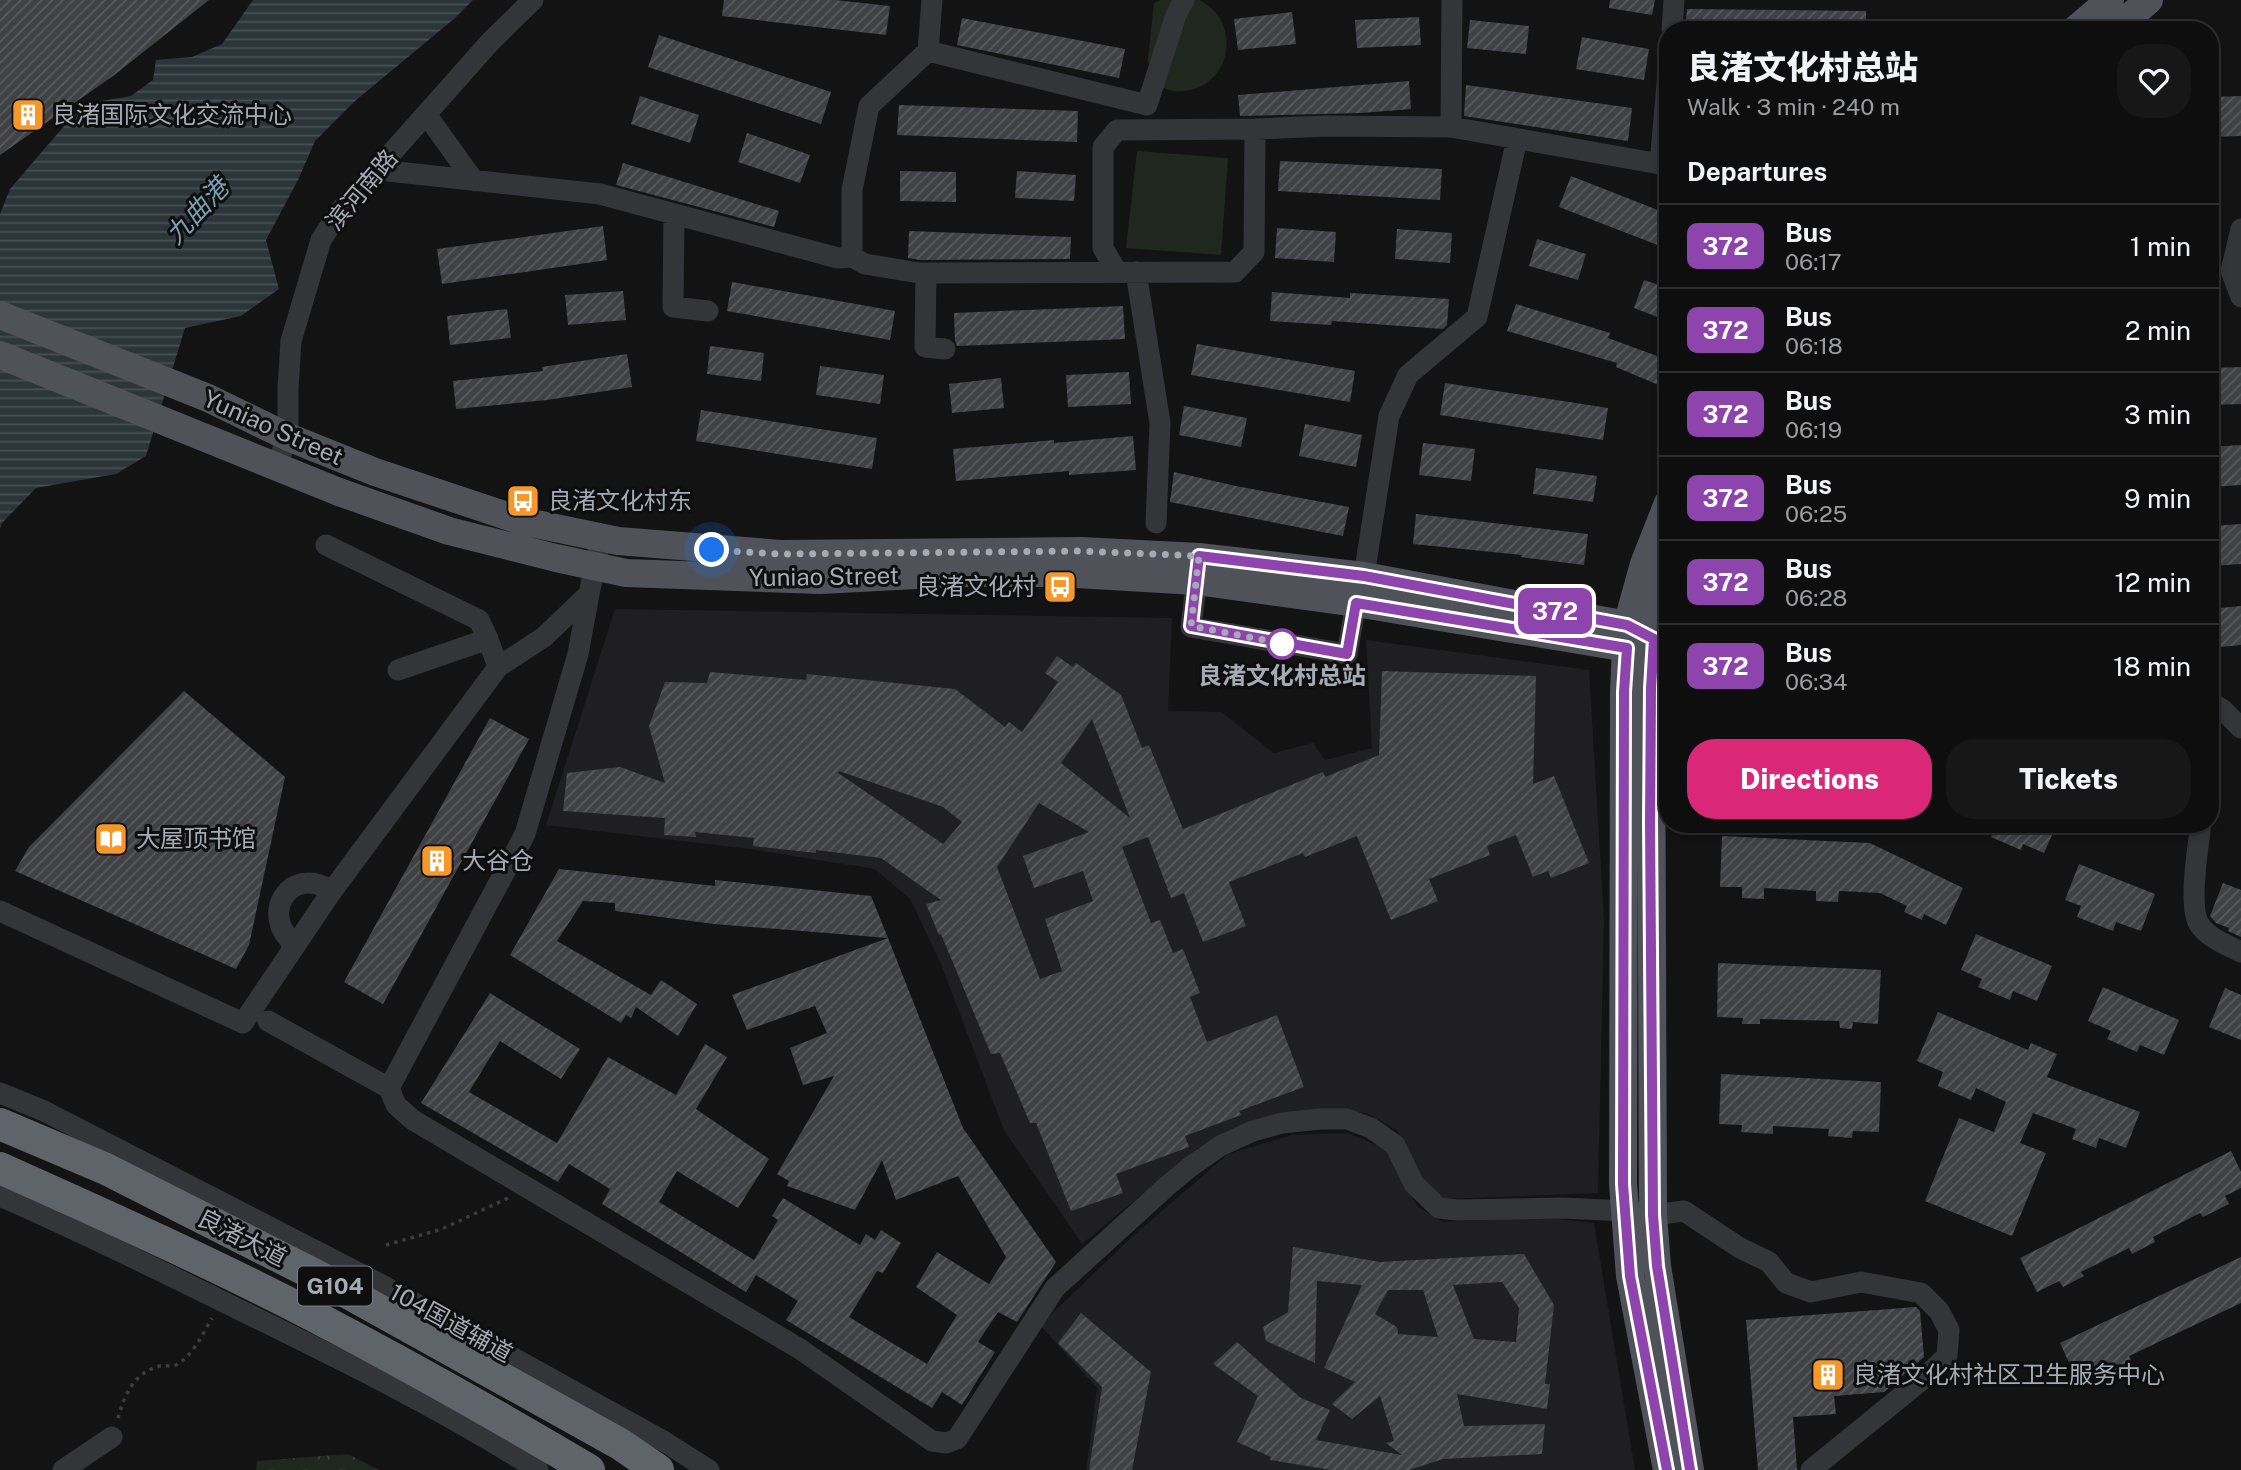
<!DOCTYPE html>
<html lang="en">
<head>
<meta charset="utf-8">
<style>
	body { margin:0; font-family:"Public Sans","Noto Sans SC",sans-serif; background:#171718; color:#f1f3f6; height:100vh; display:flex; flex-direction:column; font-size:26px; white-space:nowrap }
	* { box-sizing:border-box; margin:0 }
	p { font-size:23px; color:#9b9c9e }
	.icon { flex:none; width:38px; height:38px; fill:none; stroke:currentColor; stroke-width:2; stroke-linecap:round; stroke-linejoin:round }
	.map { position:relative; flex:1; overflow:hidden }
	.details { position:absolute; left:1659px; top:21px; width:560px; height:812px; display:flex; flex-direction:column; background:#0e0e0f; border-radius:28px; box-shadow:0 4px 10px #0003,0 0 0 2px #2e2e2f }
	.details>* { flex:none }
	.badge { padding:0 14px; border-radius:10px; font-size:24px; line-height:46px }
	.you { position:absolute; width:35px; height:35px; margin:-18px; border:5px solid #fff; border-radius:50%; background:#1a73e8; box-shadow:0 0 0 10px #1a73e833 }
	.map>.badge { position:absolute; translate:-50% -50%; box-shadow:0 0 0 4px #fff }
	h2 { padding:0 28px; font-size:26px; line-height:63px }
	.round { display:grid; place-items:center; flex:none; width:74px; height:74px; border-radius:28px; background:#171718 }
	.head { display:flex; align-items:center; justify-content:space-between; height:119px; padding:0 28px }
	h1 { font-size:33px; font-weight:800; line-height:52px }
	.primary-button { display:flex; gap:14px; margin-top:auto; padding:14px 28px }
	.primary-button a { flex:1; height:80px; border-radius:28px; background:#db2777; color:#fff; font-size:28px; font-weight:800; line-height:80px; text-align:center }
	.primary-button a+a { background:#171718; color:#f1f3f6 }
	ul { padding:0; list-style:none }
	li { display:flex; align-items:center; gap:21px; height:84px; padding:0 28px; border-top:2px solid #2e2e2f }
	li div { flex:1 }
	li b { display:block; font-size:26px }
	li em { font-style:normal }
	li .badge { min-width:77px; font-weight:700; text-align:center }
	.map>svg:first-child { display:block }
	.built { fill:#1f1f21 }
	.green { fill:#1f271f }
	.forest { fill:url(#forest-crowns) }
	.water { fill:url(#water-rules) }
	.building { fill:url(#building-hatch); fill-rule:evenodd }
	.lines { fill:none; stroke-linecap:round; stroke-linejoin:round }
	.path { stroke:#3a3c40; stroke-width:3.5; stroke-dasharray:3.5 5; stroke-linecap:butt }
	.minor { stroke:#343539; stroke-width:21 }
	.major { stroke:#4f5359; stroke-width:28 }
	.highway { stroke:#5f646b; stroke-width:32 }
	.line-casing { stroke:#fff; stroke-width:16 }
	.line { stroke:#8e44ad; stroke-width:10 }
	.walk { stroke:#a4abb5; stroke-width:7; stroke-dasharray:0 12.6 }
	.stop-dot { fill:#fff; stroke:#8e44ad; stroke-width:3.5 }
	.labels { text-anchor:middle; stroke-width:6; stroke-linejoin:round; paint-order:stroke }
	.shield { fill:#0e0e0f; stroke:#777c83; stroke-width:2 }
	.shield-label { font-size:23px; font-weight:bold; fill:#a4abb5 }
	.poi-label { font-size:24px; fill:#a4abb5; stroke:#0e0e0f; text-anchor:start }
	.street-label { font-size:24px; fill:#a4abb5; stroke:#0e0e0f }
	.stop-label { font-size:24px; font-weight:bold; fill:#a4abb5; stroke:#0e0e0f }
	.water-label { font-size:26px; font-style:italic; fill:#799fb2; stroke:#0e0e0f }
</style>
</head>
<body>
<div class="map">
<svg width="2241" height="1470" viewBox="0 0 2241 1470">
	<defs>
		<pattern id="forest-crowns" width="20" height="18" patternUnits="userSpaceOnUse" patternTransform="scale(1.75)"><rect width="20" height="18" fill="#1f271f"/><path d="M2 6a3 3 0 1 1 6 0M12 15a3 3 0 1 1 6 0" fill="none" stroke="#3d443d"/></pattern>
		<pattern id="water-rules" width="6" height="5" patternUnits="userSpaceOnUse" patternTransform="scale(1.75)"><rect width="6" height="5" fill="#2b353a"/><path d="M0 2.5h6" fill="none" stroke="#475054"/></pattern>
		<pattern id="building-hatch" width="6" height="6" patternUnits="userSpaceOnUse" patternTransform="scale(1.75)"><rect width="6" height="6" fill="#3f4144"/><path d="M-1 1l2-2M0 6l6-6M5 7l2-2" fill="none" stroke="#585a5d"/></pattern>
	</defs>
	<rect width="100%" height="100%" fill="#131314"/>
	<path class="built" d="M615,609L1172,618L1168,711L1221,712L1274,753L1313,743L1325,760L1372,748L1366,640L1589,670L1604,920L1598,1193L1445,1199L1422,1180L1397,1130L1367,1113L1318,1110L1262,1117L1198,1148L1082,1244L1004,1130L941,964L910,899L875,869L750,849L546,825Z
		M1347,1133L1386,1149L1398,1175L1418,1207L1443,1222L1540,1217L1594,1223L1635,1470H1086L1097,1388L1040,1325L1133,1236L1228,1154L1292,1135Z"/>
	<path class="green" d="M1161,0C1172,0 1188,0 1199,0C1205,2 1212,8 1216,13C1239,43 1223,87 1184,91C1172,93 1163,88 1152,83L1148,60L1154,3Z
		M1137,151L1228,158L1221,255L1126,248Z"/>
	<path class="forest" d="M348,1454L379,1470H256L257,1461Z"/>
	<path class="water" d="M253,0H473L455,18L355,101L315,141L298,180L266,240L279,289L241,316L185,328L146,456L116,474L36,488L2,523L0,529V214L10,189L83,104L131,96L153,80L156,60L192,57L222,44Z"/>
	<path class="building" d="M0,0H209L113,76L0,155Z
		M724,0H835L890,6L886,35L722,16Z
		M1610,0H1655L1652,15L1609,8Z
		M1687,9L1866,11V30H1685Z
		M1292,12L1296,44L1238,50L1234,19Z
		M1419,17L1421,45L1357,48L1355,20Z
		M962,18L1125,49L1119,78L957,45Z
		M1470,20L1529,26L1526,54L1467,48Z
		M659,35L831,92L821,124L648,67Z
		M1582,37L1649,49L1644,80L1576,69Z
		M1409,81L1411,109L1361,113L1240,116L1238,95Z
		M1466,85L1632,108L1628,141L1464,116Z
		M640,96L699,115L690,143L631,124Z
		M2241,96V136L2210,137V97Z
		M899,105L1078,111L1077,142L897,135Z
		M747,133L810,155L800,183L738,162Z
		M1280,161L1442,169L1440,200L1278,191Z
		M623,163L779,211L774,227L616,185Z
		M900,171L956,172V202L900,201Z
		M1017,171L1076,175L1074,201L1015,198Z
		M1571,176L1668,214V249L1559,207Z
		M603,226L607,260L442,284L437,249Z
		M1277,228L1336,232L1334,262L1275,258Z
		M1397,229L1452,233L1450,263L1395,259Z
		M909,231L1071,237L1070,259L920,260L908,258Z
		M1537,239L1586,254L1578,280L1529,266Z
		M1644,280L1668,288V321L1634,308Z
		M732,282L895,311L890,340L727,311Z
		M623,291L626,320L568,325L565,295Z
		M1272,292L1350,298V293L1449,299L1447,325L1443,329L1332,321L1331,325L1270,321Z
		M1516,304L1610,333L1608,338L1668,360V389L1616,367L1617,363L1507,331Z
		M1123,306L1125,339L957,346L955,341L954,313Z
		M507,309L511,338L450,345L447,316Z
		M1197,344L1355,371L1350,402L1191,375Z
		M710,346L764,353L761,381L707,374Z
		M627,354L632,387L547,400L456,409L453,381L543,371L542,367Z
		M820,366L884,375L880,404L816,395Z
		M2241,367V404L2210,405V368Z
		M1129,372L1131,404L1068,407L1066,375Z
		M1001,378L1004,408L952,413L949,384Z
		M1445,383L1608,408L1603,440L1440,415Z
		M1184,406L1247,418L1241,447L1179,435Z
		M701,410L877,438L872,469L696,441Z
		M1305,424L1362,435L1356,467L1299,456Z
		M1133,436L1136,470L1069,475V471L956,481L953,449L1054,440V443Z
		M1423,443L1475,449L1471,481L1419,475Z
		M2241,445V485L2210,487V447Z
		M1536,468L1597,476L1593,502L1533,494Z
		M1174,472L1236,486L1349,507L1343,536L1170,502Z
		M1416,514L1588,534L1584,565L1521,557L1522,555L1413,544Z
		M2241,524V564L2210,566V526Z
		M2241,606V645L2210,648V609Z
		M1057,656L1073,667L1076,663L1121,695L1142,748L1149,745L1183,829L1323,772L1325,777L1379,755L1382,671L1536,676L1533,784L1554,776L1589,863L1551,878L1548,871L1533,877L1516,835L1487,846L1490,855L1429,879L1438,901L1391,920L1357,836L1305,857L1303,853L1229,882L1246,926L1203,942L1184,893L1171,898L1148,837L1122,847L1151,923L1160,920L1173,953L1183,949L1200,993L1190,997L1207,1042L1277,1015L1304,1087L1239,1111L1241,1115L1185,1136L1189,1147L1116,1174L1123,1193L1071,1211L1036,1123H1030L1000,1053L991,1054L941,934L939,935L926,904L941,900L881,858L816,850V853L753,846L754,838L695,832L696,837L664,835L665,818L563,811L567,773L620,767L665,783L649,726L665,682L707,683L710,672L806,680L807,674L955,689L1005,727L1009,722L1022,732L1058,682L1045,673ZM1092,719L1130,818L1061,763ZM839,771L943,807L962,822L943,844L838,773ZM1039,803L1089,832L1023,856L1034,888L1083,871L1093,901L1045,919L1062,971L1040,979L997,867Z
		M184,691L285,777L249,945L236,969L15,871L29,847Z
		M490,718L529,739L383,1004L344,982Z
		M1997,824H2057L2044,853L2023,844L2021,850L1991,837Z
		M1722,836L1870,843L1963,888L1946,925L1924,914L1922,920L1904,912L1907,906L1880,893L1839,891L1838,902L1816,901V891L1764,888V899L1742,898V887H1720Z
		M2079,864L2155,894L2141,931L2116,922L2113,931L2077,917L2081,906L2065,900Z
		M559,869L715,886V880L871,896L888,938L714,924L615,911V903L583,901L557,941L651,995L661,980L697,1004L678,1036L636,1007L631,1018L626,1015L621,1023L510,955Z
		M2223,883L2241,890V937L2228,931L2229,928L2216,923L2210,916Z
		M1976,934L2052,966L2037,1001L2013,991L2010,1000L1978,987L1982,979L1961,970Z
		M888,938L963,1128L1056,1262L1017,1322L998,1312L978,1342L995,1352L962,1405L942,1392L932,1408L786,1320L798,1301L756,1275L746,1292L602,1204L610,1189L569,1164L558,1182L421,1103L490,993L580,1049L561,1079L500,1041L469,1092L557,1143L608,1057L676,1095L705,1044L727,1057L696,1109L769,1159L738,1208L677,1171L659,1202L754,1260L778,1220L772,1216L783,1198L860,1245L866,1234L875,1240L881,1230L901,1243L883,1273L877,1271L849,1317L927,1364L957,1315L916,1287L937,1252L989,1284L1006,1257L958,1176L896,1200L882,1160L855,1210L787,1186L789,1181L777,1174L834,1076L803,1085L790,1048L827,1033L815,1006L747,1030L732,995Z
		M1718,963L1881,970L1878,1024L1853,1022L1852,1029L1840,1028L1839,1021L1760,1019V1024H1742L1743,1018L1717,1017Z
		M2103,987L2179,1020L2164,1055L2140,1045L2137,1052L2107,1039L2111,1031L2088,1021Z
		M2225,988L2241,995V1040L2209,1027Z
		M1938,1012L2028,1050L2031,1043L2057,1054L2047,1077L2140,1112L2126,1148L2099,1138L2096,1148L2072,1139L2076,1129L2033,1113L2020,1143L2046,1153L2012,1236L1925,1201L1959,1118L1994,1132L2006,1102L1976,1088L1971,1100L1938,1086L1943,1072L1917,1061Z
		M1721,1074L1881,1082L1879,1132L1853,1131L1852,1138L1828,1136L1829,1129L1773,1126V1134L1741,1132L1742,1125L1719,1124Z
		M2231,1151L2241,1172V1188L2225,1196L2229,1204L2203,1217L2200,1213L2153,1237L2155,1242L2132,1254L2129,1248L2081,1272L2084,1276L2063,1287L2059,1281L2037,1292L2020,1258Z
		M1293,1247L1380,1262L1524,1254L1554,1305L1545,1384H1550L1547,1409L1457,1394L1464,1426L1545,1424L1542,1454L1443,1459L1409,1470H1331L1270,1460L1271,1457L1237,1442L1258,1396L1213,1364L1237,1342L1301,1398L1330,1410L1316,1440L1402,1455L1386,1443L1394,1441L1380,1396L1352,1419L1332,1404L1355,1382L1324,1368L1362,1285L1317,1281L1315,1363L1266,1341L1263,1327L1288,1312ZM1502,1282L1519,1308L1516,1342L1474,1339L1453,1285ZM1388,1290H1423L1438,1337L1398,1334L1397,1327L1375,1314Z
		M2241,1257V1303L2129,1356L2134,1366L2106,1380L2102,1371L2078,1382L2060,1343Z
		M1916,1307L1920,1311L1924,1357L1884,1392L1834,1396L1836,1414L1793,1417L1797,1470H1758L1746,1320Z
		M1081,1313L1151,1372L1132,1470H1089L1102,1387L1058,1343Z"/>
	<g class="lines">
		<path class="path" d="M386,1245L442,1229L508,1198
			M118,1418C124,1396 134,1372 160,1366C165,1365 171,1367 176,1365C193,1356 203,1333 212,1318"/>
		<path class="minor" d="M1672,30L1674,0
			M928,51L1147,105L1176,15L1184,0
			M426,114L474,181
			M1451,127L1452,0
			M1660,164L1668,73
			M379,170L600,194L838,258L852,257L865,264L919,273L1235,272L1254,252L1255,129L1327,126L1451,127L1660,164L1668,169
			M674,214L673,307L708,311
			M2241,229L2231,271L2241,297
			M852,257V190L869,106L928,51L932,0
			M1117,272L1103,248V147L1117,130L1255,129
			M1136,272L1160,423L1156,523
			M926,273L925,347L945,349
			M276,466L288,437V388L291,341L321,240L340,211L491,41L533,0
			M326,545L479,620L488,639L498,667
			M1366,563L1389,416L1408,375L1477,317L1517,139
			M1198,569L1191,627L1347,654L1356,603
			M398,670L488,639
			M2210,702L2222,709L2241,728
			M2201,824C2198,847 2188,906 2199,924C2208,938 2227,945 2241,952
			M0,911L243,1023L332,891L498,667L544,637L589,594L601,537
			M295,945C258,915 290,863 332,891
			M268,1021L389,1088L396,1105L413,1120L800,1349L932,1441L946,1443L957,1439L1055,1288L1167,1186L1190,1167L1220,1146L1253,1131L1282,1123L1320,1119H1347L1371,1128L1395,1145L1414,1184L1439,1208L1457,1210L1563,1208L1625,1211L1653,1215L1684,1211L1740,1248L1769,1262L1786,1283L1811,1292L1861,1282L1921,1293L1939,1311L1949,1330L1947,1356L1924,1378L1811,1470
			M389,1088L525,834L578,654L589,594
			M0,1093L44,1111L380,1284L665,1442L709,1470
			M0,1196C83,1232 163,1272 244,1312C344,1361 444,1410 538,1470
			M63,1470L112,1437"/>
		<path class="major" d="M2075,30L2110,0
			M2115,30L2149,0
			M0,315L208,398L288,437L375,472L522,521L618,541L781,554L1081,551L1199,557L1364,576L1627,625L1654,639
			M0,355L339,492L449,531L556,558L626,573L820,580L955,573H1060L1196,581L1356,603L1627,648L1654,639
			M1668,573C1653,608 1653,650 1651,688L1653,1215L1657,1266L1690,1470
			M1667,1470L1630,1276L1623,1184L1624,692L1627,625L1644,564L1668,503"/>
		<path class="highway" d="M0,1124L106,1169L323,1279L620,1444L658,1470
			M0,1168C105,1215 210,1262 312,1315C406,1364 498,1416 589,1470"/>
	</g>
	<g class="lines">
		<defs>
			<path id="line" d="M1667,1470L1630,1276L1623,1184L1624,692L1627,648L1356,603L1347,654L1191,626L1199,556L1364,576L1627,625L1654,639L1651,688L1650,822L1653,1215L1657,1266L1690,1470"/>
		</defs>
		<use href="#line" class="line-casing"/>
		<use href="#line" class="line"/>
		<path class="walk" d="M712,550L781,554L1081,551L1199,556L1191,626L1285,644H1282"/>
	</g>
	<defs>
		<symbol id="building-square" viewBox="-11 -11 22 22"><rect x="-9" y="-9" width="18" height="18" rx="4" fill="#f69729" stroke="#0e0e0f"/><path d="M-4-6H4V6H1V3H-1V6H-4ZM-2.5-4.3h1.7v1.8h-1.7ZM.8-4.3h1.7v1.8H.8ZM-2.5-1h1.7V.8h-1.7ZM.8-1h1.7V.8H.8Z" fill="#fff"/></symbol>
		<symbol id="bus-square" viewBox="-11 -11 22 22"><rect x="-9" y="-9" width="18" height="18" rx="4" fill="#f69729" stroke="#0e0e0f"/><path d="M-5-6H5V4H4V6H2V4H-2V6H-4V4H-5ZM-3.5-4V0h7V-4ZM-3.5 1.2v1.5H-2V1.2ZM2 1.2v1.5H3.5V1.2Z" fill="#fff"/></symbol>
		<symbol id="library-square" viewBox="-11 -11 22 22"><rect x="-9" y="-9" width="18" height="18" rx="4" fill="#f69729" stroke="#0e0e0f"/><path d="M-6-4Q-3-5.5-.7-3.5V5Q-3 3-6 4ZM6-4Q3-5.5 .7-3.5V5Q3 3 6 4Z" fill="#fff"/></symbol>
	</defs>
	<g fill-rule="evenodd">
		<use href="#building-square" x="9" y="96" width="38" height="38"/>
		<use href="#bus-square" x="504" y="482" width="38" height="38"/>
		<use href="#bus-square" x="1041" y="568" width="38" height="38"/>
		<use href="#library-square" x="92" y="820" width="38" height="38"/>
		<use href="#building-square" x="418" y="842" width="38" height="38"/>
		<use href="#building-square" x="1809" y="1356" width="38" height="38"/>
	</g>
	<circle class="stop-dot" cx="1282" cy="644" r="14"/>
	<g class="labels">
		<rect class="shield" x="298" y="1266.5" width="74" height="39" rx="5"/>
		<g class="shield-label">
			<text x="335" y="1294">G104</text>
		</g>
		<g class="poi-label">
			<text x="52" y="123">良渚国际文化交流中心</text>
			<text x="548" y="509">良渚文化村东</text>
			<text x="1036" y="595" text-anchor="end">良渚文化村</text>
			<text x="136" y="847">大屋顶书馆</text>
			<text x="462" y="869">大谷仓</text>
			<text x="1853" y="1383">良渚文化村社区卫生服务中心</text>
		</g>
		<g class="street-label">
			<text transform="translate(362 190) rotate(-50)" y="8">滨河南路</text>
			<text transform="translate(273 428) rotate(24)" y="8">Yuniao Street</text>
			<text transform="translate(824 577) rotate(-1)" y="8">Yuniao Street</text>
			<text transform="translate(242 1238) rotate(27)" y="8">良渚大道</text>
			<text transform="translate(451 1323) rotate(29)" y="8">104国道辅道</text>
		</g>
		<g class="stop-label">
			<text x="1282" y="684">良渚文化村总站</text>
		</g>
		<g class="water-label">
			<text transform="translate(197 211) rotate(-47)" y="9">九曲港</text>
		</g>
	</g>
</svg>
<div class="you" style="left:712px;top:550px"></div>
<b class="badge" style="left:1555px;top:611px;background:#8e44ad;color:#fff">372</b>
<section class="details">
<div class="head"><div><h1>良渚文化村总站</h1><p>Walk · 3 min · 240 m</p></div><a class="round"><svg class="icon" aria-label="heart" viewBox="0 0 24 24"><path d="M12 20l-8-8c-3-5 5-10 8-4 3-6 11-1 8 4z"/></svg></a></div>
<h2>Departures</h2>
<ul>
<li><span class="badge" style="background:#8e44ad;color:#fff">372</span><div><b>Bus</b><p>06:17</p></div><em>1 min</em></li>
<li><span class="badge" style="background:#8e44ad;color:#fff">372</span><div><b>Bus</b><p>06:18</p></div><em>2 min</em></li>
<li><span class="badge" style="background:#8e44ad;color:#fff">372</span><div><b>Bus</b><p>06:19</p></div><em>3 min</em></li>
<li><span class="badge" style="background:#8e44ad;color:#fff">372</span><div><b>Bus</b><p>06:25</p></div><em>9 min</em></li>
<li><span class="badge" style="background:#8e44ad;color:#fff">372</span><div><b>Bus</b><p>06:28</p></div><em>12 min</em></li>
<li><span class="badge" style="background:#8e44ad;color:#fff">372</span><div><b>Bus</b><p>06:34</p></div><em>18 min</em></li>
</ul>
<div class="primary-button"><a>Directions</a><a>Tickets</a></div>
</section>
</div>
</body>
</html>
